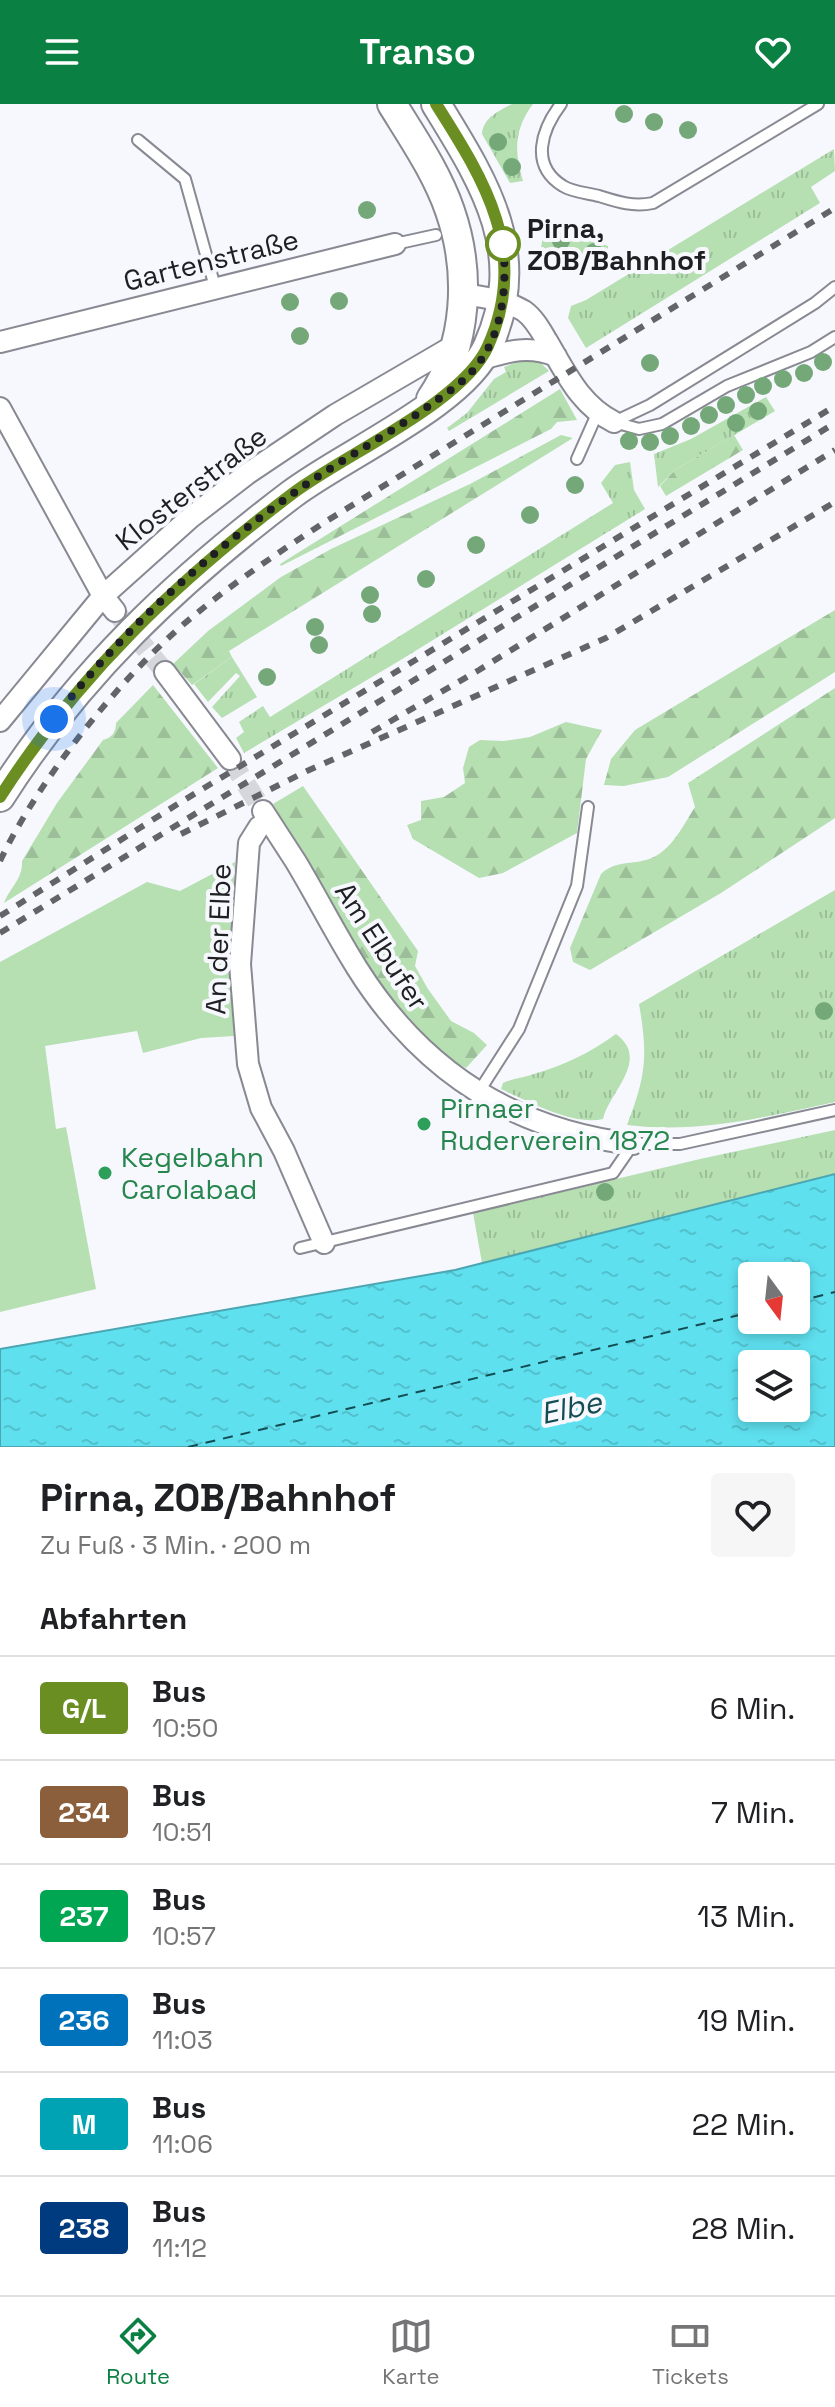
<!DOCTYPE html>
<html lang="de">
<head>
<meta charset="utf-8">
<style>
	body { margin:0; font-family:"Space Grotesk",sans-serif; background:#f6f6f6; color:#202124; height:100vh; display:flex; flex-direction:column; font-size:30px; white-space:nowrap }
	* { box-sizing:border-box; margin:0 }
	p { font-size:26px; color:#757577 }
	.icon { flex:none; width:44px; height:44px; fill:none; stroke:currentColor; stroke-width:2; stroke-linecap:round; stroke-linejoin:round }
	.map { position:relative; height:1343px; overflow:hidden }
	.side { display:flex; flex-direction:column; background:#fff; flex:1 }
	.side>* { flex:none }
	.badge { padding:0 16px; border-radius:6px; font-size:28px; line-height:52px }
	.needle { width:52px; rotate:165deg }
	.buttons { position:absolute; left:738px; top:1158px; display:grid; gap:16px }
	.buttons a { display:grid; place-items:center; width:72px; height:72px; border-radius:8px; background:#fff; box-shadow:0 4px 12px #0003; font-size:40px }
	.you { position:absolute; width:40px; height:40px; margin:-20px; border:6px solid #fff; border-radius:50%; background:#1a73e8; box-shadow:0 0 0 12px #1a73e833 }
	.map>.badge { position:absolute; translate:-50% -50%; box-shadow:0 0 0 4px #fff }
	h2 { padding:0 40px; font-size:30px; line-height:72px }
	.round { display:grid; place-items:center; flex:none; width:84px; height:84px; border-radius:8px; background:#f6f6f6 }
	.summary { display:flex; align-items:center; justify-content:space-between; height:136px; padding:0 40px }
	h1 { font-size:38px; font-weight:700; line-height:60px }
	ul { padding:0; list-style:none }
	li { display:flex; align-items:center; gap:24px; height:104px; padding:0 40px; border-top:2px solid #e0e0e0 }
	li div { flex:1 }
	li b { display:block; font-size:30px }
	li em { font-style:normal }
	li .badge { min-width:88px; font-weight:700; text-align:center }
	header { display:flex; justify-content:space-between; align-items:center; height:104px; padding:0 40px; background:#0b8043; color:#fff; font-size:36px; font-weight:700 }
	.tabs { display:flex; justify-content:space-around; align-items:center; height:112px; border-top:2px solid #e0e0e0; background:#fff; font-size:22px; color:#757577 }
	.tabs a { display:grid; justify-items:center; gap:4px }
	.tabs .on { color:#0b8043 }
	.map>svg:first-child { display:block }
	.grass { fill:url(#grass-tufts) }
	.forest { fill:url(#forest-firs) }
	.garden { fill:#b6dfb2 }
	.water { fill:url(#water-ripples); stroke:#4ca6b2; stroke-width:2; fill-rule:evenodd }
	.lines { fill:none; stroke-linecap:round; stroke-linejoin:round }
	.ferry { stroke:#134c52; stroke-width:2; stroke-dasharray:10 8; stroke-linecap:butt }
	.street-tunnel { stroke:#d6d7dd; stroke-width:20; stroke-dasharray:20 10; stroke-linecap:butt }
	.lane-casing { stroke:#888992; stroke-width:14 }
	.street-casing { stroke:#888992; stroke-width:24 }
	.secondary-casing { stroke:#888992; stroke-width:32 }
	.lane { stroke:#fff; stroke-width:10 }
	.street { stroke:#fff; stroke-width:20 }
	.secondary { stroke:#fff; stroke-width:28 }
	.rail { stroke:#636468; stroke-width:6; stroke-dasharray:10 10; stroke-linecap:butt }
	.tree { fill:#75a879 }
	.line-casing { stroke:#fff; stroke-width:18 }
	.line { stroke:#6b8e23; stroke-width:12 }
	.walk { stroke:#1e1f22; stroke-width:8; stroke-dasharray:0 14.4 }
	.stop-dot { fill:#fff; stroke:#6b8e23; stroke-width:4 }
	.leisure-dot { fill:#2e9e5b; stroke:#f7f8fe; stroke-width:3 }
	.labels { text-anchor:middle; stroke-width:8; stroke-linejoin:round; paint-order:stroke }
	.stop-label { font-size:28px; font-weight:bold; fill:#1e1f22; stroke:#f7f8fe; text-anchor:start }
	.street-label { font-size:28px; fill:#1e1f22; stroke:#f7f8fe }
	.leisure-label { font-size:28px; fill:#27864d; stroke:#f7f8fe; text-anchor:start }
	.water-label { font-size:30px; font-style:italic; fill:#134c52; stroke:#f7f8fe }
</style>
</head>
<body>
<header><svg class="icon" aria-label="menu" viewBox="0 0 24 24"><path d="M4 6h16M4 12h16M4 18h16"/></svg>Transo<svg class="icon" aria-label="heart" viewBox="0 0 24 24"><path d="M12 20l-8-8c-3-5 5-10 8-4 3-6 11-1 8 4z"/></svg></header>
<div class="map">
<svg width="835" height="1343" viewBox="0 0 835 1343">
	<defs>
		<pattern id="grass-tufts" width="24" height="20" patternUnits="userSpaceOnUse" patternTransform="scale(2)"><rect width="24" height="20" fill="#b6dfb2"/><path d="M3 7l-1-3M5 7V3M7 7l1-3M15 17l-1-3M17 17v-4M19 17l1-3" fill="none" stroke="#9cbf99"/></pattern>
		<pattern id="forest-firs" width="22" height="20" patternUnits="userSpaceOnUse" patternTransform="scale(2)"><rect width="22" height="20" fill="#b6dfb2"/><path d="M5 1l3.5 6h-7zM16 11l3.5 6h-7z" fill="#9cbf99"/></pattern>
		<pattern id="water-ripples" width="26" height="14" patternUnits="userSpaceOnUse" patternTransform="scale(2)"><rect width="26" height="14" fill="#5fe0ef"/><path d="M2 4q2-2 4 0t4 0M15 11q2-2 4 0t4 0" fill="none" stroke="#52c0cd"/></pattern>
	</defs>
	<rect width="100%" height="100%" fill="#f7f8fe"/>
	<path class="grass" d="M512,0H533C514,25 514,48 523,77L510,79L482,30C483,14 499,7 512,0Z
		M834,45L835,67L811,83L820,99L586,244L568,214L571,202L586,196Z
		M550,127L600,139L608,142L609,154L604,161L541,144L543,131Z
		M520,257L540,258L549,267L449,327L447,324L467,309L494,275L506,268L504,263Z
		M766,293L775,307L675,366L658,383L654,350L691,335Z
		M630,358L634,386L645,405L399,557L244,649L236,634L244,628L239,618L263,602L270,613L613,399L601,379L615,361Z
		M232,553L257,593L222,614L212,603L240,572L236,569L208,598L194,580Z
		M835,786V998C766,1013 698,1030 627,1021C646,972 648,952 639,900Z
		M616,930C651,956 609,988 603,1015C573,1022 528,997 501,985L503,979C513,974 524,974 534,970C564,961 590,949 616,930Z
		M835,1026V1070L482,1159L473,1109L700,1055Z"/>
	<path class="forest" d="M560,285L577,316L557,318L551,325L281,462L280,460Z
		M561,331L573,334L229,547L232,553L192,581L173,560L208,527L281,473L331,445L470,380Z
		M734,331L743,346L666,392L660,382L675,366Z
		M835,506V568L668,673L624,682L604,681L611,655L635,626Z
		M153,581L218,664L4,799C10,783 23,775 22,757L57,699L103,636C112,634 116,628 116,619Z
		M835,584V714L721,789L590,866L573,858L570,844L601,770C616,756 632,761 649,755C671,748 684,720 695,703L688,679Z
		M566,618L602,626L586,655L577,729L503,769L479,774L413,735L407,721L421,716V697L444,693L465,679L463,664L469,643L480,636L504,637L530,633Z
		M303,682L418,847L415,862L428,885L451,917L474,929L487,941L466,964L443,952L358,856L273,700Z"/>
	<path class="garden" d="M235,758L232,855L234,932L201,934L143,949L137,927L45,942L56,1025L66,1023L96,1185L0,1208V858L147,778L180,787Z"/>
	<path class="water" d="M835,1070V1343H0V1245L455,1166ZM752,1172H796V1216H752ZM752,1260H796V1304H752Z"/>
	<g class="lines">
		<path class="ferry" d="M796,1198L835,1188
			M188,1343L752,1208"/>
		<path class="street-tunnel" d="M115,507L165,568
			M230,655L263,707"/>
		<defs>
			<path id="lane" d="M561,0C542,25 529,61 563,82C572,88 588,89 599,92C618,98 633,103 653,99L818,0
				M138,36L185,75L215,183
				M395,140L436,131
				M835,183L815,199L650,301L614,318L639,325L662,320L727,282L811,248L835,233
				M577,355L597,310
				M478,989L519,925L577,782L588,703
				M300,1144L613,1069L633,1040H680L835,1006"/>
			<path id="street" d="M464,190C484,193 506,196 524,207C534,214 541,227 547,237C566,269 580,301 614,318
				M0,238L395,140
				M482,255C509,247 529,241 556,252
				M0,304L103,492L115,507
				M165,568L230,655
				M0,617L103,492L190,414L247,370L335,311L455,241
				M263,707C274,724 285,741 296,758C317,793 335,829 357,864C421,966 513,1026 633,1040
				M269,716L259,723L249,739L240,860L248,960L261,1004L284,1047L324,1139"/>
			<path id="secondary" d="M392,0C413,34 437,69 450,107C471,168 468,241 431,295
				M0,693C78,570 177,477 292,390C345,350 463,299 488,242C530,149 484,78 436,0"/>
		</defs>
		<use href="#lane" class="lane-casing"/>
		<use href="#street" class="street-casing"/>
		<use href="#secondary" class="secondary-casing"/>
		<use href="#lane" class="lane"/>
		<use href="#street" class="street"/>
		<use href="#secondary" class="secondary"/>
		<path class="rail" d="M372,628L479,566L835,346
			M181,730L307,667L606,534L835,398
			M0,757C39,675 121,572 191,514C233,479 279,448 325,418L835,104
			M0,812L181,698L835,302
			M0,829L835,319"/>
	</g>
	<g class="tree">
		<circle cx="624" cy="10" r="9"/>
		<circle cx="654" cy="18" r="9"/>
		<circle cx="688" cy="26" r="9"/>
		<circle cx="498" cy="38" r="9"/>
		<circle cx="512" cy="63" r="9"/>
		<circle cx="367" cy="106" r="9"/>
		<circle cx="561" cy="137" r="9"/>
		<circle cx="594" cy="148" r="9"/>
		<circle cx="339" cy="197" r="9"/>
		<circle cx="290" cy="198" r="9"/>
		<circle cx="300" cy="232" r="9"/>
		<circle cx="823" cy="258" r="9"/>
		<circle cx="650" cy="259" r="9"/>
		<circle cx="804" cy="269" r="9"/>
		<circle cx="783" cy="275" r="9"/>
		<circle cx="763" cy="282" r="9"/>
		<circle cx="746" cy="291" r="9"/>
		<circle cx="726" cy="301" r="9"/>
		<circle cx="758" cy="307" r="9"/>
		<circle cx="709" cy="311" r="9"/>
		<circle cx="736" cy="319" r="9"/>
		<circle cx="691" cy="322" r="9"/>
		<circle cx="670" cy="332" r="9"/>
		<circle cx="629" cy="337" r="9"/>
		<circle cx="650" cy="338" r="9"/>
		<circle cx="575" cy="381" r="9"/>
		<circle cx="530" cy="411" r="9"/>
		<circle cx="476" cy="441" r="9"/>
		<circle cx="426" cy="475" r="9"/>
		<circle cx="370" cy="491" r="9"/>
		<circle cx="372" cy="510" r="9"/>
		<circle cx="315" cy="523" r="9"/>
		<circle cx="319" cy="541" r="9"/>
		<circle cx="267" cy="573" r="9"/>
		<circle cx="824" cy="907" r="9"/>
		<circle cx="605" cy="1088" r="9"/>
	</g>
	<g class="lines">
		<defs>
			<path id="line" d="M0,693C79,570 177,477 292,390C345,350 463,299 488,242C530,149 485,77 436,0"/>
		</defs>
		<use href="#line" class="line-casing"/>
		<use href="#line" class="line"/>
		<path class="walk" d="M54,615C120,528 209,448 298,386C339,357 384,333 426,304C445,290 467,277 481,256C504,223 507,178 503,140"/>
	</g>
	<circle class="stop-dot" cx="503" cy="140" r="16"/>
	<g class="leisure-dot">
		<circle cx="424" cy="1020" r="8"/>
		<circle cx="105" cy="1069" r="8"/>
	</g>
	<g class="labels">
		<g class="stop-label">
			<text x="527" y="134">Pirna,<tspan x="527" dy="32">ZOB/Bahnhof</tspan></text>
		</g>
		<g class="street-label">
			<text transform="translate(211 156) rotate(-14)" y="10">Gartenstraße</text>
			<text transform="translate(191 384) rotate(-38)" y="10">Klosterstraße</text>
			<text transform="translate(218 835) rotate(-88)" y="10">An der Elbe</text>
			<text transform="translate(382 842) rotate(57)" y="10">Am Elbufer</text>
		</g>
		<g class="leisure-label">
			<text x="440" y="1014">Pirnaer<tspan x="440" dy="32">Ruderverein 1872</tspan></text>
			<text x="121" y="1063">Kegelbahn<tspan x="121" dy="32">Carolabad</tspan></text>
		</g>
		<g class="water-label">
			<text transform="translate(571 1304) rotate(-12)" y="10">Elbe</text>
		</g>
	</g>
</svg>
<div class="buttons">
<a><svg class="needle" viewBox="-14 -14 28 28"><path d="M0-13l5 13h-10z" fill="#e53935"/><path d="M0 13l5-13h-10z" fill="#757577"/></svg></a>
<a><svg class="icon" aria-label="layers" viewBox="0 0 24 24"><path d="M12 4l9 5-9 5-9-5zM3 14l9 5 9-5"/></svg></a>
</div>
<div class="you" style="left:54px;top:615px"></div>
</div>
<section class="side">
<div class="summary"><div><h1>Pirna, ZOB/Bahnhof</h1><p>Zu Fuß · 3 Min. · 200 m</p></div><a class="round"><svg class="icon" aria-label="heart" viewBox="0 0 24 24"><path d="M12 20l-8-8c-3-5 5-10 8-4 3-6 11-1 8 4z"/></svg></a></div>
<h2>Abfahrten</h2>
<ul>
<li><span class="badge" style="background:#6b8e23;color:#fff">G/L</span><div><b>Bus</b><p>10:50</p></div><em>6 Min.</em></li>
<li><span class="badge" style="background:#8b5e3c;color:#fff">234</span><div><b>Bus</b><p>10:51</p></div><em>7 Min.</em></li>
<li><span class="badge" style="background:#00a651;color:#fff">237</span><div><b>Bus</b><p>10:57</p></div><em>13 Min.</em></li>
<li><span class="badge" style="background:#0072bc;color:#fff">236</span><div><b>Bus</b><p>11:03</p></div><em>19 Min.</em></li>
<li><span class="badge" style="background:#00a3b4;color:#fff">M</span><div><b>Bus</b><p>11:06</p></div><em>22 Min.</em></li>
<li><span class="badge" style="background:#003b80;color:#fff">238</span><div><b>Bus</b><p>11:12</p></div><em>28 Min.</em></li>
</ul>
</section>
<nav class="tabs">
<a class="on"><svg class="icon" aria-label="directions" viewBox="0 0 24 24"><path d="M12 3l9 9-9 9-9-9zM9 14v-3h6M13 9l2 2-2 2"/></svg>Route</a>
<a><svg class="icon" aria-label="map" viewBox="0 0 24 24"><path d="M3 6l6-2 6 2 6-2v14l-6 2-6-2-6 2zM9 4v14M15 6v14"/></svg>Karte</a>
<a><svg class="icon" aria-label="tickets" viewBox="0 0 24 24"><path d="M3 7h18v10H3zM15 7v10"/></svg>Tickets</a>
</nav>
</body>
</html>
